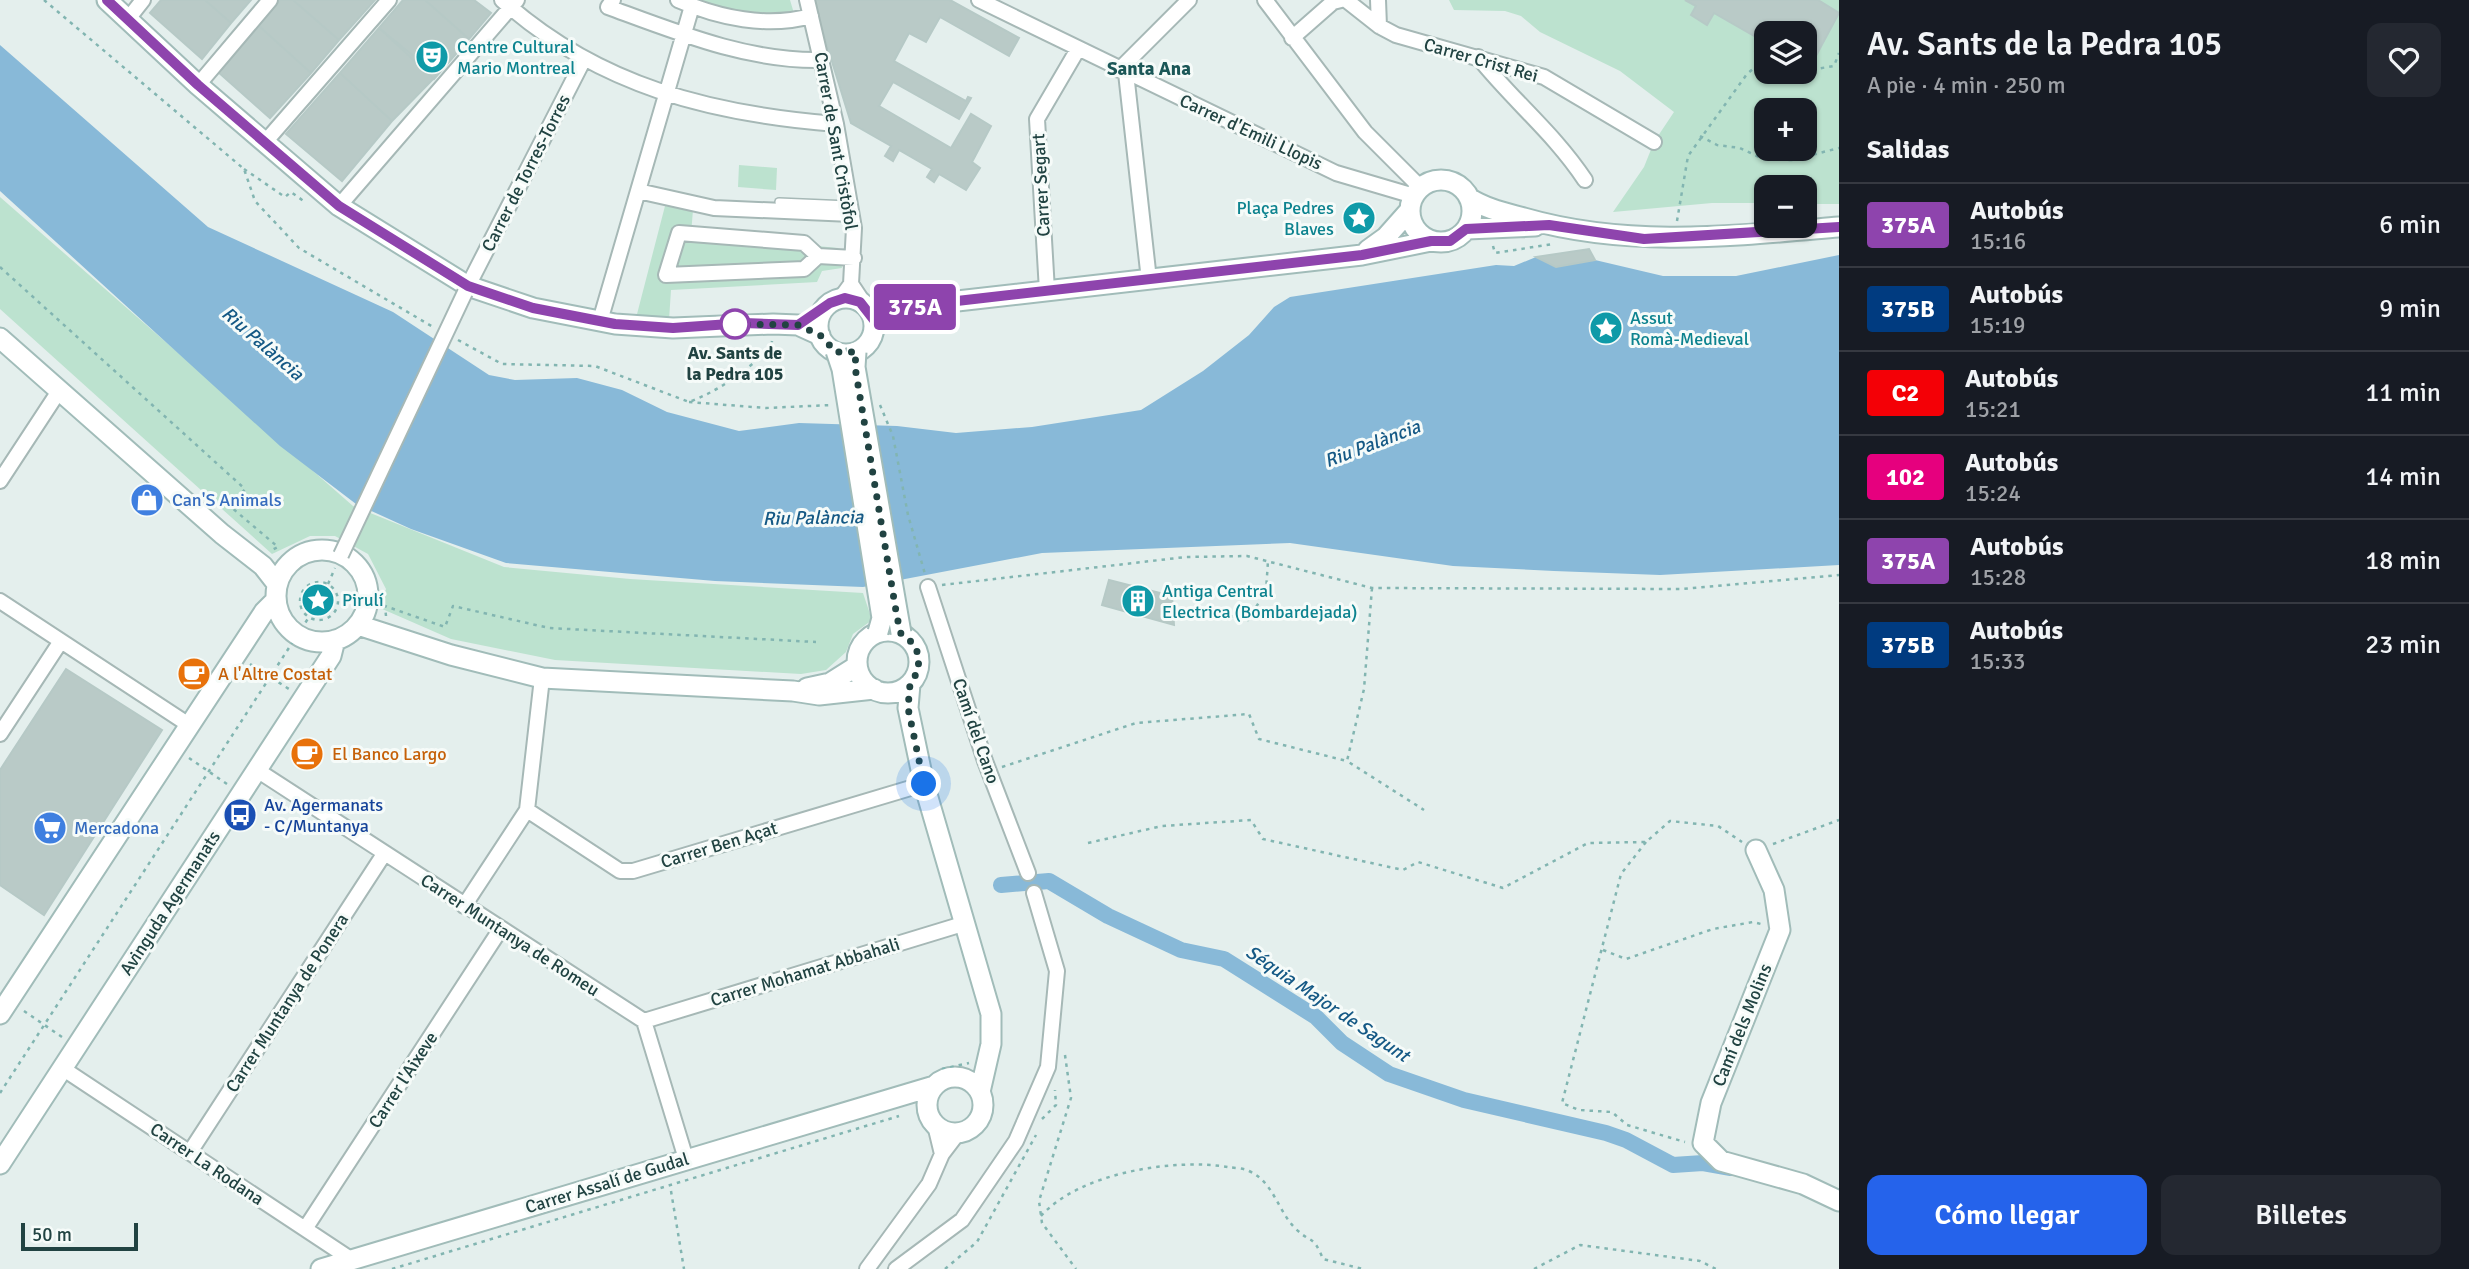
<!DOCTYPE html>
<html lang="es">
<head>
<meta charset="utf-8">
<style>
	body { margin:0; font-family:Signika,sans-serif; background:#242831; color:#f1f3f6; height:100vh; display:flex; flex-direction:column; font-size:26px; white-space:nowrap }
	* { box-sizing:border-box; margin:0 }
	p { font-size:23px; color:#9ea1a6 }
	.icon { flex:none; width:38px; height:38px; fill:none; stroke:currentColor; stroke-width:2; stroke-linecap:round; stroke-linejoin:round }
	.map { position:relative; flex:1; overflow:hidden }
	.side { display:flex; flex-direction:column; background:#171b24; width:630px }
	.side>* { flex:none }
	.badge { padding:0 14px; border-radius:5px; font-size:24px; line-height:46px }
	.tools { position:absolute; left:1754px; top:21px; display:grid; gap:14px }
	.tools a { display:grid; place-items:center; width:63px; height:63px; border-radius:14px; background:#171b24; box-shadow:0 2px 5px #0004; font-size:35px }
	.scale { position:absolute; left:21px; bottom:18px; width:117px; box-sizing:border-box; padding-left:7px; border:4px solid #214342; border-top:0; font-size:19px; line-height:24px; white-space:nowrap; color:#214342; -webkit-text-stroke:5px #f6fbf9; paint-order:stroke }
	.you { position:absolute; width:35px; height:35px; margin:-18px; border:5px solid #fff; border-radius:50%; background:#1a73e8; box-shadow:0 0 0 10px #1a73e833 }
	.map>.badge { position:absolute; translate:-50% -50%; box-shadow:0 0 0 4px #fff }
	h2 { padding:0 28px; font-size:26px; line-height:63px }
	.round { display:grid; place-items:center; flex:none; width:74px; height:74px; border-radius:14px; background:#242831 }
	.headline { display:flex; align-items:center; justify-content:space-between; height:119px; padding:0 28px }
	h1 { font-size:33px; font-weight:600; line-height:52px }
	.cta { display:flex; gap:14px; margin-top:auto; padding:14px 28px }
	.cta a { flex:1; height:80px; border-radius:14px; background:#2563eb; color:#fff; font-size:28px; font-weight:600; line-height:80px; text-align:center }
	.cta a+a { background:#242831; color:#f1f3f6 }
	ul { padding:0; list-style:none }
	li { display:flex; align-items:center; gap:21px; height:84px; padding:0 28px; border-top:2px solid #363941 }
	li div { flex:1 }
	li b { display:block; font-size:26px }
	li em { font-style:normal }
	li .badge { min-width:77px; font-weight:700; text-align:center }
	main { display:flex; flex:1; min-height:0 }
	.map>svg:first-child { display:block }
	.green { fill:#bce2cf; fill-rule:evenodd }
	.water { fill:#88b9d8 }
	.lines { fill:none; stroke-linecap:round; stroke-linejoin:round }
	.canal { stroke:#88b9d8; stroke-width:16 }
	.building { fill:#b9cac7; stroke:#b6c9c6; stroke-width:2 }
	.lane-casing { stroke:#a6b8b6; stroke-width:10 }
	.street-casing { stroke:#a6b8b6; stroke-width:18 }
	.secondary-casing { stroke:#a1bcb9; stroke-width:23 }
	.path { stroke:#82b5b1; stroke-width:2.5; stroke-dasharray:3.5 5; stroke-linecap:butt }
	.lane { stroke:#fff; stroke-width:7 }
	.street { stroke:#fff; stroke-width:14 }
	.secondary { stroke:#fff; stroke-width:19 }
	.street-bridge-casing { stroke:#a6b8b6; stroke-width:18; stroke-linecap:butt }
	.secondary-bridge-casing { stroke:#a1bcb9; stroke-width:23; stroke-linecap:butt }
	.street-bridge { stroke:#fff; stroke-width:14 }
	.secondary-bridge { stroke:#fff; stroke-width:19 }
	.line-casing { stroke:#fff; stroke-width:16 }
	.line { stroke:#8e44ad; stroke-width:10 }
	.walk { stroke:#214342; stroke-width:7; stroke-dasharray:0 12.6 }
	.stop-dot { fill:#fff; stroke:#8e44ad; stroke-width:3.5 }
	.labels { text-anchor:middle; stroke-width:6; stroke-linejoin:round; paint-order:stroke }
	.culture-label { font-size:18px; fill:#0d838f; stroke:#f6fbf9; text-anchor:start }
	.street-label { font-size:18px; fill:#214342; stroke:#f6fbf9 }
	.stop-label { font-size:18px; font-weight:bold; fill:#214342; stroke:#f6fbf9 }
	.shop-label { font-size:18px; fill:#366cbe; stroke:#f6fbf9; text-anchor:start }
	.food-label { font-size:18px; fill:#c56008; stroke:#f6fbf9; text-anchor:start }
	.transit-label { font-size:18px; fill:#164399; stroke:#f6fbf9; text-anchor:start }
	.neighbourhood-label { font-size:19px; font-weight:bold; fill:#1b5757; stroke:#f6fbf9 }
	.water-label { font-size:19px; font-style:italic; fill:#155985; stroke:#f6fbf9 }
</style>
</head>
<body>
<main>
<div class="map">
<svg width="1839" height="1269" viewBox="0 0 1839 1269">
	<rect width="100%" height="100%" fill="#e4efed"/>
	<path class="green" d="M678,0H790L796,20H745Z
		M1449,0H1839V204H1804V187H1766V203H1712L1613,212L1644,167L1654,142L1674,112L1620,71L1540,32L1521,16L1505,11L1454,10ZM1766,33H1804V72H1766ZM1766,110H1804V149H1766Z
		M739,165L777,168L776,190L738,187Z
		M0,197L353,506L504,567L630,579L863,593L872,620L853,634L846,652L826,670L801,674L555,660L451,639L380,608L386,589L368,554L335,536H310L272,554L0,309Z
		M665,206L693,210L691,234L838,248L842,268L822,271L817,282L671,290L669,320L636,318Z"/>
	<path class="water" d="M0,45L208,227L393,312L489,375L515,380L577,378L622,390L667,412L739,431L799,423L897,426L956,433L1032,427L1141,410L1203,371L1249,335L1274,307L1290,297L1496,265L1514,266L1536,257L1556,267L1595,260L1663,276H1736L1839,255V565L1660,575L1554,571L1453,566L1290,543L1042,553L863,587L715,581L506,563L411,529L356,504L280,446L0,191Z"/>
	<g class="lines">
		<path class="canal" d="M1001,885L1049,881L1108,916L1181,950L1224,959L1316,1017L1342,1043L1389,1074L1464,1100L1606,1133L1626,1140L1673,1165L1703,1163L1731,1168"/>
	</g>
	<path class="building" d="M161,0H205L231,23L202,59L150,13Z
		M205,0H251L231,23Z
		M280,0H293L339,40L311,73L259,26Z
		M293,0H375L339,40Z
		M403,0H425L469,39L434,79L379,28Z
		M425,0H474L491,13L469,39Z
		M813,0H950L1019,38L1009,56L940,17L926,42L909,33L894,61L966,101L968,97L971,98L959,119L893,82L879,106L951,148L971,114L991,126L972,162L980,168L966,190L939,174L934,182L927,177L932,169L899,150L893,161L885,156L891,146L851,123Z
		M1685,0H1818L1839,13L1810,67L1804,64V33H1766V56L1755,51L1761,40L1714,13L1707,25L1691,15L1696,6Z
		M259,26L311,73L270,118L218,72Z
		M379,28L437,75L392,121L340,73Z
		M340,73L392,121L342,181L286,134Z
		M1589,249L1595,260L1556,267L1536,257Z
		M1109,580L1172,596L1174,625L1102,605Z
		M66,669L162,730L44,915L0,885V770Z"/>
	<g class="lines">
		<defs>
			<path id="lane" d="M779,202L849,205"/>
			<path id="street" d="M502,0C598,86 711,114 836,124
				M613,0L608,7C676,32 749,62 822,60
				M678,0C719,18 767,28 811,16
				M807,0L836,124L854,228L851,284L840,299
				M979,0L1336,173L1414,196
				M1265,0L1365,132L1421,188
				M1346,0L1379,26L1396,35L1544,77L1654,142
				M1378,0L1379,26
				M128,19L143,0
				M1292,38L1333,2L1341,0
				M1478,57C1514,102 1553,132 1585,180
				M1119,70L1189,0
				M1126,73L1149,280
				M198,85L270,0
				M266,141L389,0
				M638,191L714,208L851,214
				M339,206L517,0
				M679,233L804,243L818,256L804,269L666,275Z
				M818,256L854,258
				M851,284L865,305
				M468,286L584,59
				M1047,291L1037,119L1078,49
				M600,321L692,6
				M0,481L59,391
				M928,587L985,761L1028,873
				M0,601L189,725
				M0,734L61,641
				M257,770L644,1021L686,1159
				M527,810L620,871H633L924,784
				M464,906L527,810L542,678
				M644,1021L966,923
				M62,1068L352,1260
				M935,1125L942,1154
				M190,1152L384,854
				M305,1229L500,930
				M867,1269L929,1184L942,1154L958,1133
				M896,1269L962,1220L1016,1141L1048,1067L1057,971L1034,893"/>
			<path id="secondary" d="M107,0L198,85L339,206L468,286L533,308L615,324L673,328L773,324L798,325L820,335
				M1410 211a31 31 0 1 1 62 0a31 31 0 1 1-62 0Z
				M1469,198C1486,209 1506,213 1524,218C1628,248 1733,236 1839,227
				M1467,229L1535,226
				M1368,250L1386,237L1410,210
				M818 326a28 28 0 1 1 56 0a28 28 0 1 1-56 0Z
				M874,320L922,305L1362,255L1431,241
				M0,338L222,534L263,566L277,584
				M276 596a46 46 0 1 1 92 0a46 46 0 1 1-92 0Z
				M358,625L451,655L542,678L793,691L819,695L874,689
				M857 662a31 31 0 1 1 62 0a31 31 0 1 1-62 0Z
				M910,684L908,708L924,784L991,1014V1044L980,1092
				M807,688L830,683L857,666
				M1756,850L1774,890L1780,930L1711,1103L1703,1143L1721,1161L1803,1184L1839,1201
				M0,1014L264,612L276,600
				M927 1105a28 28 0 1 1 56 0a28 28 0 1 1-56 0Z
				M0,1164L331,656L335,640
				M321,1269L934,1086"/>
		</defs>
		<use href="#lane" class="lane-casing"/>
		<use href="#street" class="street-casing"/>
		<use href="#secondary" class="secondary-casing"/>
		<path class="path" d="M44,0L244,169L255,201L299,248L433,327
			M1804,71L1834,66L1839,53
			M1700,136L1717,145L1740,148L1763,159L1792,160L1839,148
			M244,169L285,197L291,192L305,202
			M1677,221L1688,156L1747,74L1760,63L1766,65
			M1493,246L1495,253L1553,244
			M0,267L245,489L231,507L278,547L272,550
			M458,340L502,364L595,366L689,402C721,390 745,371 771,348L772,341
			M689,402L766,408L832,405
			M880,405L893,436L908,515L925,574
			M300 601a19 19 0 1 1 38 0a19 19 0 1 1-38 0Z
			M328,584L335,568
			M942,585L1186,557L1247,556L1372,588L1682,589L1839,575
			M1372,588L1364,689L1347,761L1424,810
			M386,616L385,606L445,627L453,606L549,628L816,642
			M1180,617L1211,612L1248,620L1266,591L1268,561
			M250,664L289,689
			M189,758L227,784
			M1002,767L1136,723L1249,714L1259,739L1347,761
			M1646,842L1621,874L1562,1103L1579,1110L1612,1112L1627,1125L1685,1142
			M1088,843L1162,826L1251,820L1263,839L1403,870L1418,862L1503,888L1588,843L1646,842L1670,821L1718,826L1742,842
			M1773,844L1839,820
			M1603,950L1626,959L1713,929L1753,922L1761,924
			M24,1011L62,1037
			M1065,1055L1071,1098L1039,1201L1042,1223L1076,1269
			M942,1069L969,1063
			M0,1093L309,617
			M1042,1119L1056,1105L1055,1090
			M671,1191L684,1269
			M1041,1216C1079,1173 1173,1158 1228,1167C1234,1168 1243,1168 1249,1171C1274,1182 1278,1212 1296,1229C1311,1244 1313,1234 1323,1259L1363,1269
			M392,1269L899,1116
			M945,1269L977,1242L1036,1135
			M1534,1269L1580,1245L1700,1261L1716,1269"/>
		<use href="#lane" class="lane"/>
		<use href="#street" class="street"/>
		<use href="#secondary" class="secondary"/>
		<defs>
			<path id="street-bridge" d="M341,555L468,286"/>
			<path id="secondary-bridge" d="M836,351L842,369L882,618L878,632
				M856,352L855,367L901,633"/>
		</defs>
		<use href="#street-bridge" class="street-bridge-casing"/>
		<use href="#secondary-bridge" class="secondary-bridge-casing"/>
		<use href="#street-bridge" class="street-bridge"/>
		<use href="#secondary-bridge" class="secondary-bridge"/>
	</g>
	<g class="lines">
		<defs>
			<path id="line" d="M107,0L198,85L339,206L468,286L533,308L615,324L673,328L744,323L798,325L830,303L845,298L860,302L874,320L922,305L1362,255L1431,241H1450L1466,229L1549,225L1644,239L1839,227"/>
		</defs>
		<use href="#line" class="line-casing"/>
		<use href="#line" class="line"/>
		<path class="walk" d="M735,324L798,325L820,335L836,352H856L855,367L897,617L901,634L913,643L919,656L918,671L910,684L908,708L924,784"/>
	</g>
	<defs>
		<symbol id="theatre-disc" viewBox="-11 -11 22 22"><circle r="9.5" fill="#0f9aa8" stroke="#f6fbf9"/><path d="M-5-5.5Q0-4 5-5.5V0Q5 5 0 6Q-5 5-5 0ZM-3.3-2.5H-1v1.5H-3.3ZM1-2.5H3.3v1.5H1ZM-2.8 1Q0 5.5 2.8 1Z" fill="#fff"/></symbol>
		<symbol id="sight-disc" viewBox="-11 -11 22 22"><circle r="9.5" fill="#0f9aa8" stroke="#f6fbf9"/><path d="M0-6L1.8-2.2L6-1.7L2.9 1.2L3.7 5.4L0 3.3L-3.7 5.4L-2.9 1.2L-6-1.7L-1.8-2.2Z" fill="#fff"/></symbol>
		<symbol id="shop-disc" viewBox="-11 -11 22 22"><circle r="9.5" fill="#3f7fe0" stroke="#f6fbf9"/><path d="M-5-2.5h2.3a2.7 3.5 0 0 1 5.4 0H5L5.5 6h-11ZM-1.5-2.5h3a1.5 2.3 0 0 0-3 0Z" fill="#fff"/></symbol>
		<symbol id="building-disc" viewBox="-11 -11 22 22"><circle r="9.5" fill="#0f9aa8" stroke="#f6fbf9"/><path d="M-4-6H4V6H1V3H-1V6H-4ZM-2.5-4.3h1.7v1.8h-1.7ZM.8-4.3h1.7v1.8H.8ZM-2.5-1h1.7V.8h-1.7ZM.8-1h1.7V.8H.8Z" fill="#fff"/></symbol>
		<symbol id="cafe-disc" viewBox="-11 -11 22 22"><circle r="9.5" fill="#e8710a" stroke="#f6fbf9"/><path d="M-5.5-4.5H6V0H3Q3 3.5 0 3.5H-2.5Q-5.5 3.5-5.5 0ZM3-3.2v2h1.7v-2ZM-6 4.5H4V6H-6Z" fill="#fff"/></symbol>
		<symbol id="bus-disc" viewBox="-11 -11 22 22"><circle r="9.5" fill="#1a4fb4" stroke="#f6fbf9"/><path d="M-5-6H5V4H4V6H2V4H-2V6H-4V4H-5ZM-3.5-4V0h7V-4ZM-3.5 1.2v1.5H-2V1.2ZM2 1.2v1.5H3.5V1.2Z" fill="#fff"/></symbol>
		<symbol id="supermarket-disc" viewBox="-11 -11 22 22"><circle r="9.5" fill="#3f7fe0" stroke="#f6fbf9"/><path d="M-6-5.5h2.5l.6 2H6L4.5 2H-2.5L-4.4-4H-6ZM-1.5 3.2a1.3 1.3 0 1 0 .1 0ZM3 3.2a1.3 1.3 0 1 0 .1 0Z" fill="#fff"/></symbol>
	</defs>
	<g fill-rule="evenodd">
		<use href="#theatre-disc" x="413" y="38" width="38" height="38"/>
		<use href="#sight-disc" x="1340" y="199" width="38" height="38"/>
		<use href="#sight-disc" x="1587" y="309" width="38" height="38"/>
		<use href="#shop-disc" x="128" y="481" width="38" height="38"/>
		<use href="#sight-disc" x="299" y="581" width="38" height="38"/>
		<use href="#building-disc" x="1119" y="582" width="38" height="38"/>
		<use href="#cafe-disc" x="175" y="655" width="38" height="38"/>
		<use href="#cafe-disc" x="288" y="735" width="38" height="38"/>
		<use href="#bus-disc" x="221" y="796" width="38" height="38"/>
		<use href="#supermarket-disc" x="31" y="809" width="38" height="38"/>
	</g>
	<circle class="stop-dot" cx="735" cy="324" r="14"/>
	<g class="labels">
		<g class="culture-label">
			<text x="457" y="53">Centre Cultural<tspan x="457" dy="21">Mario Montreal</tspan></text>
			<text x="1334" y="214" text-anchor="end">Plaça Pedres<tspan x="1334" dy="21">Blaves</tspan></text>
			<text x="1630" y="324">Assut<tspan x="1630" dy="21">Romà-Medieval</tspan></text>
			<text x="1162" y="597">Antiga Central<tspan x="1162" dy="21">Electrica (Bombardejada)</tspan></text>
			<text x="342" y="606">Pirulí</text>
		</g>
		<g class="street-label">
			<text transform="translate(1481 60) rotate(16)" y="6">Carrer Crist Rei</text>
			<text transform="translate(1251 132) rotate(25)" y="6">Carrer d'Emili Llopis</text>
			<text transform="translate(836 141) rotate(80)" y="6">Carrer de Sant Cristòfol</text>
			<text transform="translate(526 173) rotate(-63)" y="6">Carrer de Torres-Torres</text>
			<text transform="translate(1041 185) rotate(-93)" y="6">Carrer Segart</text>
			<text transform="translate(976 731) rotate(71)" y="6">Camí del Cano</text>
			<text transform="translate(719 845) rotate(-17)" y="6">Carrer Ben Açat</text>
			<text transform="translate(170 903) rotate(-57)" y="6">Avinguda Agermanats</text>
			<text transform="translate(510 935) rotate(33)" y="6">Carrer Muntanya de Romeu</text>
			<text transform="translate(805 972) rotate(-17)" y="6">Carrer Mohamat Abbahali</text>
			<text transform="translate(287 1003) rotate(-57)" y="6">Carrer Muntanya de Ponera</text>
			<text transform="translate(1742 1025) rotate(-68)" y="6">Camí dels Molins</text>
			<text transform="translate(403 1080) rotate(-57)" y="6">Carrer l'Aixeve</text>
			<text transform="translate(207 1164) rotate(34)" y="6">Carrer La Rodana</text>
			<text transform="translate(607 1183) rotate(-17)" y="6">Carrer Assalí de Gudal</text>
		</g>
		<g class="stop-label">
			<text x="735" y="359">Av. Sants de<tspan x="735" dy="21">la Pedra 105</tspan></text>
		</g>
		<g class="shop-label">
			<text x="172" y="506">Can'S Animals</text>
			<text x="74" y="834">Mercadona</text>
		</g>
		<g class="food-label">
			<text x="218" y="680">A l'Altre Costat</text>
			<text x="332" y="760">El Banco Largo</text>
		</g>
		<g class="transit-label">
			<text x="264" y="811">Av. Agermanats<tspan x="264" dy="21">- C/Muntanya</tspan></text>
		</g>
		<g class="neighbourhood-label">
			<text x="1149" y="75">Santa Ana</text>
		</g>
		<g class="water-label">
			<text transform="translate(263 343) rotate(41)" y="7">Riu Palància</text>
			<text transform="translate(1372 443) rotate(-21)" y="7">Riu Palància</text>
			<text transform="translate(813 517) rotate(-1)" y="7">Riu Palància</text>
			<text transform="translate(1328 1003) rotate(34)" y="7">Séquia Major de Sagunt</text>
		</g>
	</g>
</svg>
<div class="tools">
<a><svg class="icon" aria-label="layers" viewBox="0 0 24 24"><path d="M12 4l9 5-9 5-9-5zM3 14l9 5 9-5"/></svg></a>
<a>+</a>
<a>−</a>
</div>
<div class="scale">50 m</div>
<div class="you" style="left:924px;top:784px"></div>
<b class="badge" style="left:915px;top:307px;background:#8e44ad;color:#fff">375A</b>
</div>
<section class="side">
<div class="headline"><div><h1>Av. Sants de la Pedra 105</h1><p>A pie · 4 min · 250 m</p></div><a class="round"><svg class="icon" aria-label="heart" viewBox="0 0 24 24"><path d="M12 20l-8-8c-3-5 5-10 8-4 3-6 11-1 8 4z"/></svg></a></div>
<h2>Salidas</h2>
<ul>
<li><span class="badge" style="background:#8e44ad;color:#fff">375A</span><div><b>Autobús</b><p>15:16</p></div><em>6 min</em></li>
<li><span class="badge" style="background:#003b80;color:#fff">375B</span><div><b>Autobús</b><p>15:19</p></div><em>9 min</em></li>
<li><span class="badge" style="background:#f40006;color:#fff">C2</span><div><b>Autobús</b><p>15:21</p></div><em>11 min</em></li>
<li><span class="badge" style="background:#e6007e;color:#fff">102</span><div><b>Autobús</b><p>15:24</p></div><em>14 min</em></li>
<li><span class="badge" style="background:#8e44ad;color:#fff">375A</span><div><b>Autobús</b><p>15:28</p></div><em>18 min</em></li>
<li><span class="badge" style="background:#003b80;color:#fff">375B</span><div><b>Autobús</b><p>15:33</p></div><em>23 min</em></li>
</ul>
<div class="cta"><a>Cómo llegar</a><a>Billetes</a></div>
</section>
</main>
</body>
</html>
